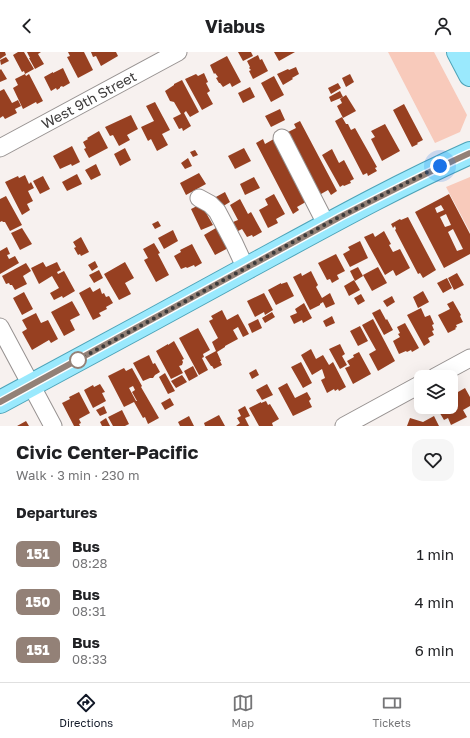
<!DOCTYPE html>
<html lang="en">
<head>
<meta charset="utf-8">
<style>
	body { margin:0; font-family:"Golos Text",sans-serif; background:#f6f6f6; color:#202124; height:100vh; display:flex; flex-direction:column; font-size:15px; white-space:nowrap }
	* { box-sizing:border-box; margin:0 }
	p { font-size:13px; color:#757577 }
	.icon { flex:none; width:22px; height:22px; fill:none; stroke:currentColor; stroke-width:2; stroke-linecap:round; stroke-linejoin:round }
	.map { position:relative; height:374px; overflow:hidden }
	.side { display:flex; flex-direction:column; background:#fff; flex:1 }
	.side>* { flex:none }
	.badge { padding:0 8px; border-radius:6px; font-size:14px; line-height:26px }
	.tools { position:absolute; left:414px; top:318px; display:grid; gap:8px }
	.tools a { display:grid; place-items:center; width:44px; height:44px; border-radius:8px; background:#fff; box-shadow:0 4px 16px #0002; font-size:20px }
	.you { position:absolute; width:20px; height:20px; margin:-10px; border:3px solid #fff; border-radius:50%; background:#1a73e8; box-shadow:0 0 0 6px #1a73e833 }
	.map>.badge { position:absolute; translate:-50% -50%; box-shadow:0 0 0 2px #fff }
	h2 { padding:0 16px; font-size:15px; line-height:36px }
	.round { display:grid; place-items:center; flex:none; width:42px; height:42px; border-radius:12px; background:#f6f6f6 }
	.summary { display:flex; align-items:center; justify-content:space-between; height:68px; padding:0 16px }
	h1 { font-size:19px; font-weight:700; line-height:30px }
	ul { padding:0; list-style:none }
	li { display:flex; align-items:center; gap:12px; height:48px; padding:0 16px }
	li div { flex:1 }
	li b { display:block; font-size:15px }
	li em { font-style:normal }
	li .badge { min-width:44px; font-weight:700; text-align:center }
	header { display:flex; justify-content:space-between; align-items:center; height:52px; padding:0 16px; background:#fff; font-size:18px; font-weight:700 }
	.tab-bar { display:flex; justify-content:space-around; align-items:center; height:56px; border-top:1px solid #e0e0e0; background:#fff; font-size:11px; color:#757577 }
	.tab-bar a { display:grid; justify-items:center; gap:2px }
	.tab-bar .selected { color:#111827 }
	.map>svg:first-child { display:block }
	.green { fill:#f8cabb }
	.building { fill:#974021; fill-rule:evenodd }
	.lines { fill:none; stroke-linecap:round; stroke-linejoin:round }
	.minor-casing { stroke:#979291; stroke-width:19 }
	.major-casing { stroke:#4da3b8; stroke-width:24 }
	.minor { stroke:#fff; stroke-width:17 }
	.major { stroke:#9ae9fd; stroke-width:22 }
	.line-casing { stroke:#fff; stroke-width:9 }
	.line { stroke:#938177; stroke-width:6 }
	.walk { stroke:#3d3b3b; stroke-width:4; stroke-dasharray:0 7.2 }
	.stop-dot { fill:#fff; stroke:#938177; stroke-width:2 }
	.labels { text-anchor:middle; stroke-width:4; stroke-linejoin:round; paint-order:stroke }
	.street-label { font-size:14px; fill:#3d3b3b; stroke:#f7f1ef }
</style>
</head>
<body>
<header><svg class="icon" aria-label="back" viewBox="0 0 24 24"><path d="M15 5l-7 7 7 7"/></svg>Viabus<svg class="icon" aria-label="person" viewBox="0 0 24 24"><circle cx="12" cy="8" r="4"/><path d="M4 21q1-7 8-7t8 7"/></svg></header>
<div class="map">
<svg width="470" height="374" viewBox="0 0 470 374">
	<rect width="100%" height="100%" fill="#f7f1ef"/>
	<path class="green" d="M388,0H434L467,63L460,80L435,91Z
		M470,125V180L446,135Z"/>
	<path class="building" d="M0,0H5L6,3L0,7Z
		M18,0H24L34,17L25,22L24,19L22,20L13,3Z
		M27,0H41L38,2L44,12L35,17L29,6H30Z
		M68,0H84L93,18L78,26L67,5L70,4Z
		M91,0H116L118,4L101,14L96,4L93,5Z
		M238,0H251L253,4L243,9Z
		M274,0H295L279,9Z
		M258,3L260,8L262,7L268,19L253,27L249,19L251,18L249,16L250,15L247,9Z
		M227,4L241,30L232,35L230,31L223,35L220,31H219L216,26L218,25L215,21L214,22L210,13Z
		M6,5L9,9L1,13L0,8Z
		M296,15L299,22L292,26L293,27L283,33L277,22L288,17L289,18Z
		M63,16L70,31L63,35L62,34L60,35V36L57,38L56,36L51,39L44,25L53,20V21Z
		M1,17L7,27L0,30V18Z
		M204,21L208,30L206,31L210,39L207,41L213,52L202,58L185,27L196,22L198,24Z
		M25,22L26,24L29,22L43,49L37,52L36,50L23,57L13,36L18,33L15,27Z
		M350,22L354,30L346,35L342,26Z
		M274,24L284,43L271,50L261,31Z
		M182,28L199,60L190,65L186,59L184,61L191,74L183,79L182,76L179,77L173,66L181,62L174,50L170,49L165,39L174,33V32Z
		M338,31L341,36L331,42L328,36Z
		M250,35L255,45L243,51L238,41Z
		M4,37L12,51L18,48L21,54L15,57L17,61L5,67L3,64L0,66V39Z
		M340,39L343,45L331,50L329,45Z
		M346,43L356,59L343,66L337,54L342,51L340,47Z
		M155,50L170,78L162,82L168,93L157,99L151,87L148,89L141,75L154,69L146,54Z
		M404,52L423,88L417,91L418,92L412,95L393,58Z
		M280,57L285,68L271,75L265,64Z
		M131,63L138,77L127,83L130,88L119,94L113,83L110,84L105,75Z
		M342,65L346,72H348L351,78L355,76L377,115L375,116L377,119L368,124L367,121L363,123L335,69Z
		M300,69L337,139L331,143L328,138L314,146L282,83L296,76L294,72Z
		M385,72L400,99L382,109L371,87L375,85L371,79Z
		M99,79L108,96L89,106L84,97L86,96L83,90L88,87L87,86Z
		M279,84L311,147L297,155L299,158L293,162L256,91L263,87L265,92Z
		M72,94L80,110L72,114L71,112L60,117L53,104Z
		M125,96L131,108L120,114L114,102Z
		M244,96L251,109L235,117L228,104Z
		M332,97L339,111L344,108L354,127L350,129L351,131L344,134L343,133L340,135L322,103Z
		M195,98L198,103L193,105L190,100Z
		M188,106L192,114L185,117L181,111Z
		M96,112L101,123L91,128L85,118Z
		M199,121L206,132L186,143L180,131Z
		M77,122L82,132L67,139L62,130Z
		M25,123L29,132L31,130L34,136L28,139L33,149L27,152L30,158L22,163L5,130L18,124L19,126Z
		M43,124L50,137L40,142L33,129Z
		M254,125L260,136L245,143L240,132Z
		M225,140L230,150L220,156L214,146Z
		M274,142L285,162L276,167L278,171L268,176L259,158L268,153L265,147Z
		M449,142L470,182V202L444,216L415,160ZM441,153L444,158L437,161L435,156ZM446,162L451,173L445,175L440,165ZM453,177L463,197L457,199L448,180Z
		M6,144L22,173L10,179L5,170H3L2,169L0,170V147Z
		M240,147L248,162L251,160L262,180L253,185L252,183L247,185L242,177L238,179L233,170L238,168L230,153Z
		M201,152L213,173L201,178L191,157Z
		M408,165L436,218L423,226L420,221L418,222L395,178L396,177L395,174L393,176L391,172L400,167L401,168Z
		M158,169L161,174L155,177L152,172Z
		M221,173L232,194L215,203L204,183Z
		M22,176L32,192L20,198L11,181Z
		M173,178L178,189L164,197L158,186Z
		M384,179L391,192L389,193L393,200L400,197L410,216L396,224L393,218L385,223L364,185L373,181L375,185Z
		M81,185L89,200L81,204L80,202L78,203L74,196L76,195L73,190Z
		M360,189L368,206L350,215L343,202L350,198L348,195Z
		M154,191L160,201L158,202L169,223L156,230L144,208L148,206L143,197Z
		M192,192L202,211L195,215L194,213L187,216L186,215L181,217L174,204L181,200L180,198Z
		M7,195L10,202L7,203L9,207L15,204L19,211L0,222V199Z
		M336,202L345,219L337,223L339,227L332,231L330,227L327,228L318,211Z
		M95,209L98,215L92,219L88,213Z
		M43,210L46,215L57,210L61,218L57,220L58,222L64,219L75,239L63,246L62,244L54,248L50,241L59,236L52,224L39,232L31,216Z
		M125,210L134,226L125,231L131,242L119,248L104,222Z
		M26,211L31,219L23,224L27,232L15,238L12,233H10L9,231L6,232L2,224Z
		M358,215L363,224L355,229L350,219Z
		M378,215L387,231L372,239L363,223Z
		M99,218L103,226L94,231L89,223Z
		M311,219L318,233L316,235L322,246L330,241L335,252L326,256L323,250L320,252V253L310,258L293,225L301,221L302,224Z
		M457,221L464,233L454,238L448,226Z
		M447,226L452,236L443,241L437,231Z
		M354,228L360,238L349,244L344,234Z
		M287,230L294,244L276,253L268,238L281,231V232Z
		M90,235L93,240L100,236L102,242L104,241L106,245L109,244L113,251L106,255L107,257L99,261L101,264L93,268L79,241Z
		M423,239L429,250L418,256L413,245Z
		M24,240L33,257L22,263L13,246Z
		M264,241L273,258L265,263L264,260L255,265L247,249Z
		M361,242L365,249L358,253L354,246Z
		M392,244L395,250L387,255L383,249Z
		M72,249L80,263L70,268L75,278L64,284L51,260Z
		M453,249L461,263L460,264L463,270L456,273L457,275L455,276L456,277L448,281L438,263L450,257L447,252Z
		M304,251L312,266L303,271L302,268L294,272L290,264L297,261L295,257Z
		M421,256L425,265L430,263L434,272L432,273L434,278L432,279L434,283L428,286L430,290L424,294L407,263Z
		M380,257L386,268L387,267L393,278L384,283L372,261Z
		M222,258L227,268L238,262L249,282L243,285L238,275L233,278L238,287L225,294V295L217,300L221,309H220L222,313L214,317L212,314H211L205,305L216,299L212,290L218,286L209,269L213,267L211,264Z
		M272,260L275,265L265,271L262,266Z
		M36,261L41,271L48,268L58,287L51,291L49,288L32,298L22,280L27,277L22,268Z
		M332,264L335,271L326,275L323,269Z
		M258,267L262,276L252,281L248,272Z
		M373,267L395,309L378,319L369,302L376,298L362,273Z
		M405,271L419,296L412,300L411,298L407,300L406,299L399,302L393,289L400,285L398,282L400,281L397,275Z
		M360,274L368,289L358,294L350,279Z
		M198,276L210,298L203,302L204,305L202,306L208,318L199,323L179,286Z
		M174,289L184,307L182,308L183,310L182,313L179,314L183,321L171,327L156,299L168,292V293Z
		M340,292L345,302L342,304L347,313L340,317L329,297Z
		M311,297L316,307L323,303L329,313L333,310L346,335L339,339L338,337L335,339L334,337L327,341L321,328L325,326L322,317L312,323L301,303Z
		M359,300L371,322L353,332L345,316L350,314L347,309L354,305L353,303Z
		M149,303L153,312L155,311L160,320L155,323L153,326H150L143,329L133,311Z
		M301,310L312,331L303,336L291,315Z
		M193,314L198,324L189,329L184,319Z
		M124,316L126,319L132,316L142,334L141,335L159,366L148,372L145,365L143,366L134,350L124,355L108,324ZM133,334L135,338L132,340L137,349H136L129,336Z
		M256,317L259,323L252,327L249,321Z
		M165,321L175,339L168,342L159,325Z
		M182,323L187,330L176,336L171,329Z
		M287,331L295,346L307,340L311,347L309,349L312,355L293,364L278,336Z
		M100,332L105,340L102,341L106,349L93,356L84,338L93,333L94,335Z
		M267,332L273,343L262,348L256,338Z
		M465,336L470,345V354L463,358L467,365L451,373L448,366L444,368L438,358L444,355H451V344Z
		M79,340L90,361L79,367L81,371L79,372L80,374H74L62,351L70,347L69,345Z
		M170,346L174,353L165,358L161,351Z
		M266,349L268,353L270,352L279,367L272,371L273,374H259L249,356L261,350V351Z
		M104,354L107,361L100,364L96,358Z
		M245,354L250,364L245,366L249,374H236L240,371L237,366L241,364L238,358Z
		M122,358L129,372L125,374H113L108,365Z
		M219,363L225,374H205L204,371Z
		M189,364L194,374H180L178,370Z
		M434,364L439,374H407L410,366L423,370Z
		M106,366L110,374H102L100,370Z
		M26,369L29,374H17Z"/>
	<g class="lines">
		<defs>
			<g id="minor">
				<path d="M282,86L326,172"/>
				<path id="s1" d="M0,96L178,0"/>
				<path d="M199,146L210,152L217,159L234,191L246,217"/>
				<path d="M0,275L53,374"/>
				<path d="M435,325L470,306"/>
				<path d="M344,374L421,332"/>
			</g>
			<path id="major" d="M458,0L470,23
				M0,350C82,306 165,261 247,216C321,176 394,135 470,101"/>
		</defs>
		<use href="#minor" class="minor-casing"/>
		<use href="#major" class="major-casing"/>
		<use href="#minor" class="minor"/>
		<use href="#major" class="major"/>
	</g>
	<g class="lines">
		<defs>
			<path id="line" d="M0,350L340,165C383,143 426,121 470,101"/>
		</defs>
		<use href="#line" class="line-casing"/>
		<use href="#line" class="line"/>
		<path class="walk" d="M78,308L326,172L394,137L440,114"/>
	</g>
	<circle class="stop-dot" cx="78" cy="308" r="8"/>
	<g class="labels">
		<g class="street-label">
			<text dy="5" stroke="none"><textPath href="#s1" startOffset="101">West 9th Street</textPath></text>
		</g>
	</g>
</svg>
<div class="tools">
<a><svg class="icon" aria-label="layers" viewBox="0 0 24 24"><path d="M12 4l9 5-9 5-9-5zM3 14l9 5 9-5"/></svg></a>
</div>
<div class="you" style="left:440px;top:114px"></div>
</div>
<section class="side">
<div class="summary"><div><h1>Civic Center-Pacific</h1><p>Walk · 3 min · 230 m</p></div><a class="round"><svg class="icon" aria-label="heart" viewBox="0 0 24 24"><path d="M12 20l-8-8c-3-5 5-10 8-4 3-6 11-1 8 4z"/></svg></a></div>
<h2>Departures</h2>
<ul>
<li><span class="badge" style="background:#938177;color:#fff">151</span><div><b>Bus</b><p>08:28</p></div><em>1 min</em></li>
<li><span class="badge" style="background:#938177;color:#fff">150</span><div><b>Bus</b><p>08:31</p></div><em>4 min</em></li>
<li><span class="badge" style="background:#938177;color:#fff">151</span><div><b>Bus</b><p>08:33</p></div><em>6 min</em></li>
</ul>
</section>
<nav class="tab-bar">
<a class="selected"><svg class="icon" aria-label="directions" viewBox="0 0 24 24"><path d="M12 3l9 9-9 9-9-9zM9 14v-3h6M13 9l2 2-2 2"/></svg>Directions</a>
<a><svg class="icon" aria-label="map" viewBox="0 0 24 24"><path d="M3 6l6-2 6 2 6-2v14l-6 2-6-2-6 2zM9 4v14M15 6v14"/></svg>Map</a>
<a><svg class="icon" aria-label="tickets" viewBox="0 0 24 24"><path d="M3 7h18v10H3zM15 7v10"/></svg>Tickets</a>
</nav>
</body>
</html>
